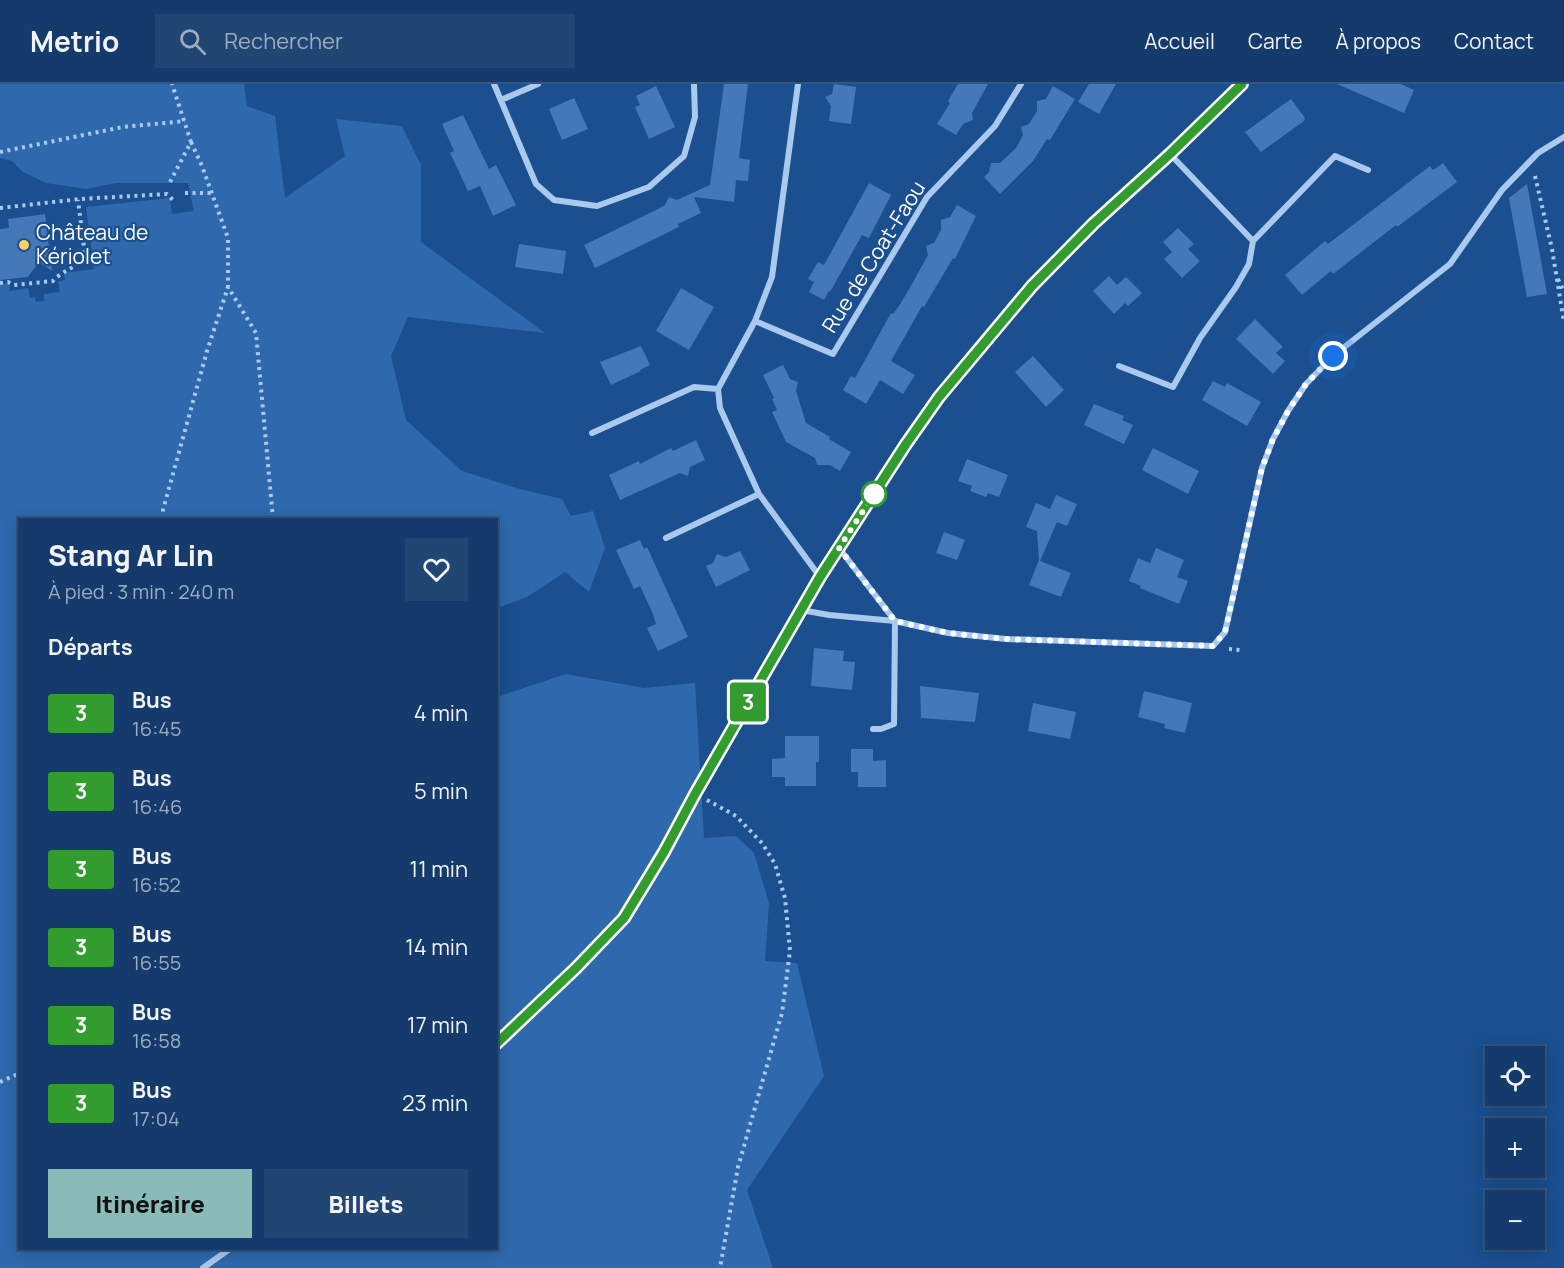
<!DOCTYPE html>
<html lang="fr">
<head>
<meta charset="utf-8">
<style>
	body { margin:0; font-family:Manrope,sans-serif; background:#214673; color:#f1f3f6; height:100vh; display:flex; flex-direction:column; font-size:22px; white-space:nowrap }
	* { box-sizing:border-box; margin:0 }
	p { font-size:20px; color:#9dadc1 }
	.icon { flex:none; width:33px; height:33px; fill:none; stroke:currentColor; stroke-width:2; stroke-linecap:round; stroke-linejoin:round }
	.map { position:relative; flex:1; overflow:hidden }
	.side { position:absolute; left:18px; top:434px; width:480px; height:732px; display:flex; flex-direction:column; background:#143b6b; border-radius:0px; box-shadow:0 3px 15px #0003,0 0 0 2px #33557e }
	.side>* { flex:none }
	.badge { padding:0 12px; border-radius:4px; font-size:21px; line-height:39px }
	.fabs { position:absolute; left:1485px; top:962px; display:grid; gap:12px }
	.fabs a { display:grid; place-items:center; width:60px; height:60px; border-radius:0px; background:#143b6b; box-shadow:0 3px 15px #0003,0 0 0 2px #33557e; font-size:30px }
	.you { position:absolute; width:30px; height:30px; margin:-15px; border:4px solid #fff; border-radius:50%; background:#1a73e8; box-shadow:0 0 0 9px #1a73e833 }
	.map>.badge { position:absolute; translate:-50% -50%; box-shadow:0 0 0 3px #fff }
	h2 { padding:0 30px; font-size:22px; line-height:54px }
	.round { display:grid; place-items:center; flex:none; width:63px; height:63px; border-radius:0px; background:#214673 }
	.summary { display:flex; align-items:center; justify-content:space-between; height:102px; padding:0 30px }
	h1 { font-size:28px; font-weight:800; line-height:45px }
	.action { display:flex; gap:12px; margin-top:auto; padding:12px 30px }
	.action a { flex:1; height:69px; border-radius:0px; background:#8bbbb9; color:#111; font-size:24px; font-weight:800; line-height:69px; text-align:center }
	.action a+a { background:#214673; color:#f1f3f6 }
	ul { padding:0; list-style:none }
	li { display:flex; align-items:center; gap:18px; height:78px; padding:0 30px }
	li div { flex:1 }
	li b { display:block; font-size:22px }
	li em { font-style:normal }
	li .badge { min-width:66px; font-weight:700; text-align:center }
	header { display:flex; align-items:center; gap:36px; box-sizing:border-box; height:84px; padding:0 30px; background:#143b6b; border-bottom:2px solid #33557e }
	header strong { font-size:28px }
	nav { display:flex; gap:33px; margin-inline-start:auto; font-size:21px }
	.search { width:420px; height:54px; background:#214673; display:flex; align-items:center; gap:15px; box-sizing:border-box; padding:0 21px; border-radius:0px; color:#9dadc1; font-size:22px }
	.map>svg:first-child { display:block }
	.green { fill:#2e69ad }
	.building { fill:#4478b7 }
	.lines { fill:none; stroke-linecap:round; stroke-linejoin:round }
	.path { stroke:#a9c9ee; stroke-width:4; stroke-dasharray:3 4.5; stroke-linecap:butt }
	.street { stroke:#a9c9ee; stroke-width:6 }
	.line-casing { stroke:#fff; stroke-width:14 }
	.line { stroke:#339c2e; stroke-width:9 }
	.walk { stroke:#fff; stroke-width:6; stroke-dasharray:0 10.8 }
	.poi-dot { fill:#ffd166; stroke:#1b4f8f; stroke-width:2 }
	.stop-dot { fill:#fff; stroke:#339c2e; stroke-width:3 }
	.labels { text-anchor:middle; stroke-width:4.5; stroke-linejoin:round; paint-order:stroke }
	.poi-label { font-size:21px; fill:#fff; stroke:#1b4f8f; text-anchor:start }
	.street-label { font-size:21px; fill:#fff; stroke:#1b4f8f }
</style>
</head>
<body>
<header>
<strong>Metrio</strong>
<div class="search"><svg class="icon" aria-label="search" viewBox="0 0 24 24"><circle cx="10" cy="10" r="6"/><path d="M15 15l6 6"/></svg>Rechercher</div>
<nav><a>Accueil</a><a>Carte</a><a>À propos</a><a>Contact</a></nav>
</header>
<div class="map">
<svg width="1564" height="1184" viewBox="0 0 1564 1184">
	<rect width="100%" height="100%" fill="#1b4f8f"/>
	<path class="green" d="M0,0H244L247,22L275,32L285,114L345,72L336,35L402,42L421,81V158L545,249L408,233L391,272L406,336L462,387L516,404L562,415L571,432L593,427L605,464L589,508L565,488L527,513L497,524L496,435H20V1164H496L497,613L566,590L644,604L695,599L704,754L736,752L754,769L769,819L765,877L797,879L824,992L747,1106L773,1184H0V200L9,199L10,207L28,204L30,214L35,213L36,218L44,217V210L60,208L58,198L65,196L64,189L94,185L86,123L170,114L172,130L194,127L188,99H116L86,105L46,99L23,88L12,77L0,74Z"/>
	<path class="building" d="M724,0H748L739,74L750,76L748,97L736,96L734,118L694,113L701,129L678,140L679,143L595,184L584,161L658,125L665,121L669,113L677,116L710,101Z
		M834,0L856,3L851,40L829,37L831,22L825,13L832,10Z
		M958,0H988L972,29L973,36L963,40L956,51L937,40L950,19L948,17Z
		M1089,0H1116L1099,30L1078,18Z
		M1337,0H1401L1414,6L1404,29Z
		M656,2L675,43L649,55L635,23L640,21L636,12Z
		M1053,2L1075,15L1050,56L1047,55L1033,77L1000,110L984,93L989,88L991,79H1000L1016,64L1023,51L1021,43L1029,40L1037,27V17L1046,15Z
		M574,14L588,45L562,56L549,25Z
		M1291,15L1305,34L1304,37L1261,68L1245,48Z
		M463,31L489,85L496,81L516,121L493,132L480,102L468,107L450,69L454,67L442,40Z
		M1443,79L1457,98L1397,143L1396,141L1333,190L1331,187L1302,211L1285,191L1325,157L1328,160L1430,82L1433,86Z
		M869,99L891,111L869,154L862,151L830,208L829,207L824,216L809,208L814,198L808,195L818,178L824,181Z
		M1527,100L1547,210L1527,213L1509,114Z
		M957,121L976,132L955,175L953,174L924,223L922,222L891,277L915,291L903,310L880,296L866,320L843,306L851,292L855,294L891,229L893,230L899,222L912,200L928,171L926,162L934,159L941,146V136L950,133Z
		M45,130L52,187L39,178L28,193L0,196V145L9,144L8,135Z
		M1178,144L1194,160L1188,165L1200,177L1182,194L1164,175L1172,168L1163,158Z
		M519,160L566,167L563,190L515,183Z
		M1109,192L1117,201L1126,193L1142,209L1128,222L1125,219L1114,230L1093,207Z
		M681,204L714,223L689,266L656,247Z
		M1255,235L1283,263L1276,269L1285,277L1273,290L1236,255Z
		M641,262L650,281L640,286L641,287L611,301L600,278Z
		M1033,272L1064,306L1046,323L1015,288Z
		M783,281L790,295L798,298L796,307L806,339L830,353L829,355L851,368L840,387L830,381H817L815,374L786,358L772,328L777,326L772,315L774,314L763,291Z
		M1213,297L1225,303L1227,299L1261,318L1247,342L1202,316Z
		M1094,320L1124,332L1122,336L1133,341L1124,360L1084,341Z
		M696,356L705,376L690,383L688,392L680,389L620,416L609,391L639,377L640,380L671,364L673,367Z
		M1153,364L1199,387L1188,410L1142,386Z
		M967,375L1008,391L999,413L988,409L986,413L970,407L972,402L958,397Z
		M1056,411L1077,420L1067,442L1057,438L1040,477L1071,489L1061,513L1029,501L1039,476L1037,447L1026,443L1036,419L1050,425Z
		M944,448L965,456L957,476L936,469Z
		M640,456L644,465L647,463L688,553L658,567L647,544L656,540L653,530L640,502L634,505L616,466Z
		M1156,464L1184,476L1177,493L1188,497L1179,520L1140,504L1141,502L1129,497L1138,474L1150,479Z
		M740,467L750,486L716,503L706,482L713,479L717,470L726,473Z
		M814,564L844,567L843,577L855,578L852,606L811,602Z
		M920,602L979,609L975,638L921,634Z
		M1144,607L1192,619L1185,649L1164,644L1165,640L1138,633Z
		M1033,619L1076,628L1070,655L1028,647Z
		M785,652H819V678H816V702H785V693H772V675L785,674Z
		M851,665H873V677L886,676V703H858V688H851Z"/>
	<g class="lines">
		<path class="path" d="M191,58L202,82L228,154V203L256,249L273,435
			M0,68L123,43L185,37
			M1535,92L1552,165L1564,238
			M170,98L191,58L172,0
			M185,109H212
			M0,124L80,115L167,110L173,116
			M1558,195L1564,208
			M0,199L8,198L14,201L53,197C64,185 76,185 85,171L78,116
			M163,435V426L207,267L228,203
			M1229,565L1240,566
			M707,716L736,732L762,759L775,780L785,814L790,867L782,929L738,1083L720,1184
			M0,998L20,989"/>
		<path class="street" d="M494,0L536,100L554,116L597,122L649,103L684,72L695,33L694,0
			M798,0L772,193L755,237L718,305L720,324L759,410L820,493
			M501,16L538,0
			M1170,70L1253,157
			M755,237L833,270L927,113L995,42L1021,0
			M1119,282L1173,303L1200,254L1236,203L1249,180L1253,157L1335,72L1368,86
			M592,349L694,303L718,305
			M666,454L759,410
			M839,464L895,537
			M801,526L829,531L895,537L948,549L1006,555L1213,562L1225,548L1262,384L1273,355L1288,327L1306,300L1333,272L1450,180L1502,106L1538,69L1564,53
			M873,645H881L894,640L895,537
			M496,960L576,884L624,833L664,768L695,710L820,493L906,360L939,313L1032,203L1093,140L1170,70L1242,0
			M203,1184L231,1164"/>
	</g>
	<g class="lines">
		<defs>
			<path id="line" d="M496,960L576,884L624,834L664,768L695,710L820,493L906,360L939,313L1032,202L1093,140L1170,70L1242,0"/>
		</defs>
		<use href="#line" class="line-casing"/>
		<use href="#line" class="line"/>
		<path class="walk" d="M874,410L839,464L895,537L948,549L1006,555L1213,562L1225,548L1262,384L1273,355L1288,327L1306,300L1333,272"/>
	</g>
	<circle class="poi-dot" cx="24" cy="161" r="6"/>
	<circle class="stop-dot" cx="874" cy="410" r="12"/>
	<g class="labels">
		<g class="poi-label">
			<text x="36" y="156">Château de<tspan x="36" dy="24">Kériolet</tspan></text>
		</g>
		<g class="street-label">
			<text transform="translate(874 173) rotate(-58)" y="7">Rue de Coat-Faou</text>
		</g>
	</g>
</svg>
<div class="fabs">
<a><svg class="icon" aria-label="locate" viewBox="0 0 24 24"><circle cx="12" cy="12" r="6"/><path d="M12 2v4M12 18v4M2 12h4M18 12h4"/></svg></a>
<a>+</a>
<a>−</a>
</div>
<div class="you" style="left:1333px;top:272px"></div>
<b class="badge" style="left:748px;top:618px;background:#339c2e;color:#fff">3</b>
<section class="side">
<div class="summary"><div><h1>Stang Ar Lin</h1><p>À pied · 3 min · 240 m</p></div><a class="round"><svg class="icon" aria-label="heart" viewBox="0 0 24 24"><path d="M12 20l-8-8c-3-5 5-10 8-4 3-6 11-1 8 4z"/></svg></a></div>
<h2>Départs</h2>
<ul>
<li><span class="badge" style="background:#339c2e;color:#fff">3</span><div><b>Bus</b><p>16:45</p></div><em>4 min</em></li>
<li><span class="badge" style="background:#339c2e;color:#fff">3</span><div><b>Bus</b><p>16:46</p></div><em>5 min</em></li>
<li><span class="badge" style="background:#339c2e;color:#fff">3</span><div><b>Bus</b><p>16:52</p></div><em>11 min</em></li>
<li><span class="badge" style="background:#339c2e;color:#fff">3</span><div><b>Bus</b><p>16:55</p></div><em>14 min</em></li>
<li><span class="badge" style="background:#339c2e;color:#fff">3</span><div><b>Bus</b><p>16:58</p></div><em>17 min</em></li>
<li><span class="badge" style="background:#339c2e;color:#fff">3</span><div><b>Bus</b><p>17:04</p></div><em>23 min</em></li>
</ul>
<div class="action"><a>Itinéraire</a><a>Billets</a></div>
</section>
</div>
</body>
</html>
